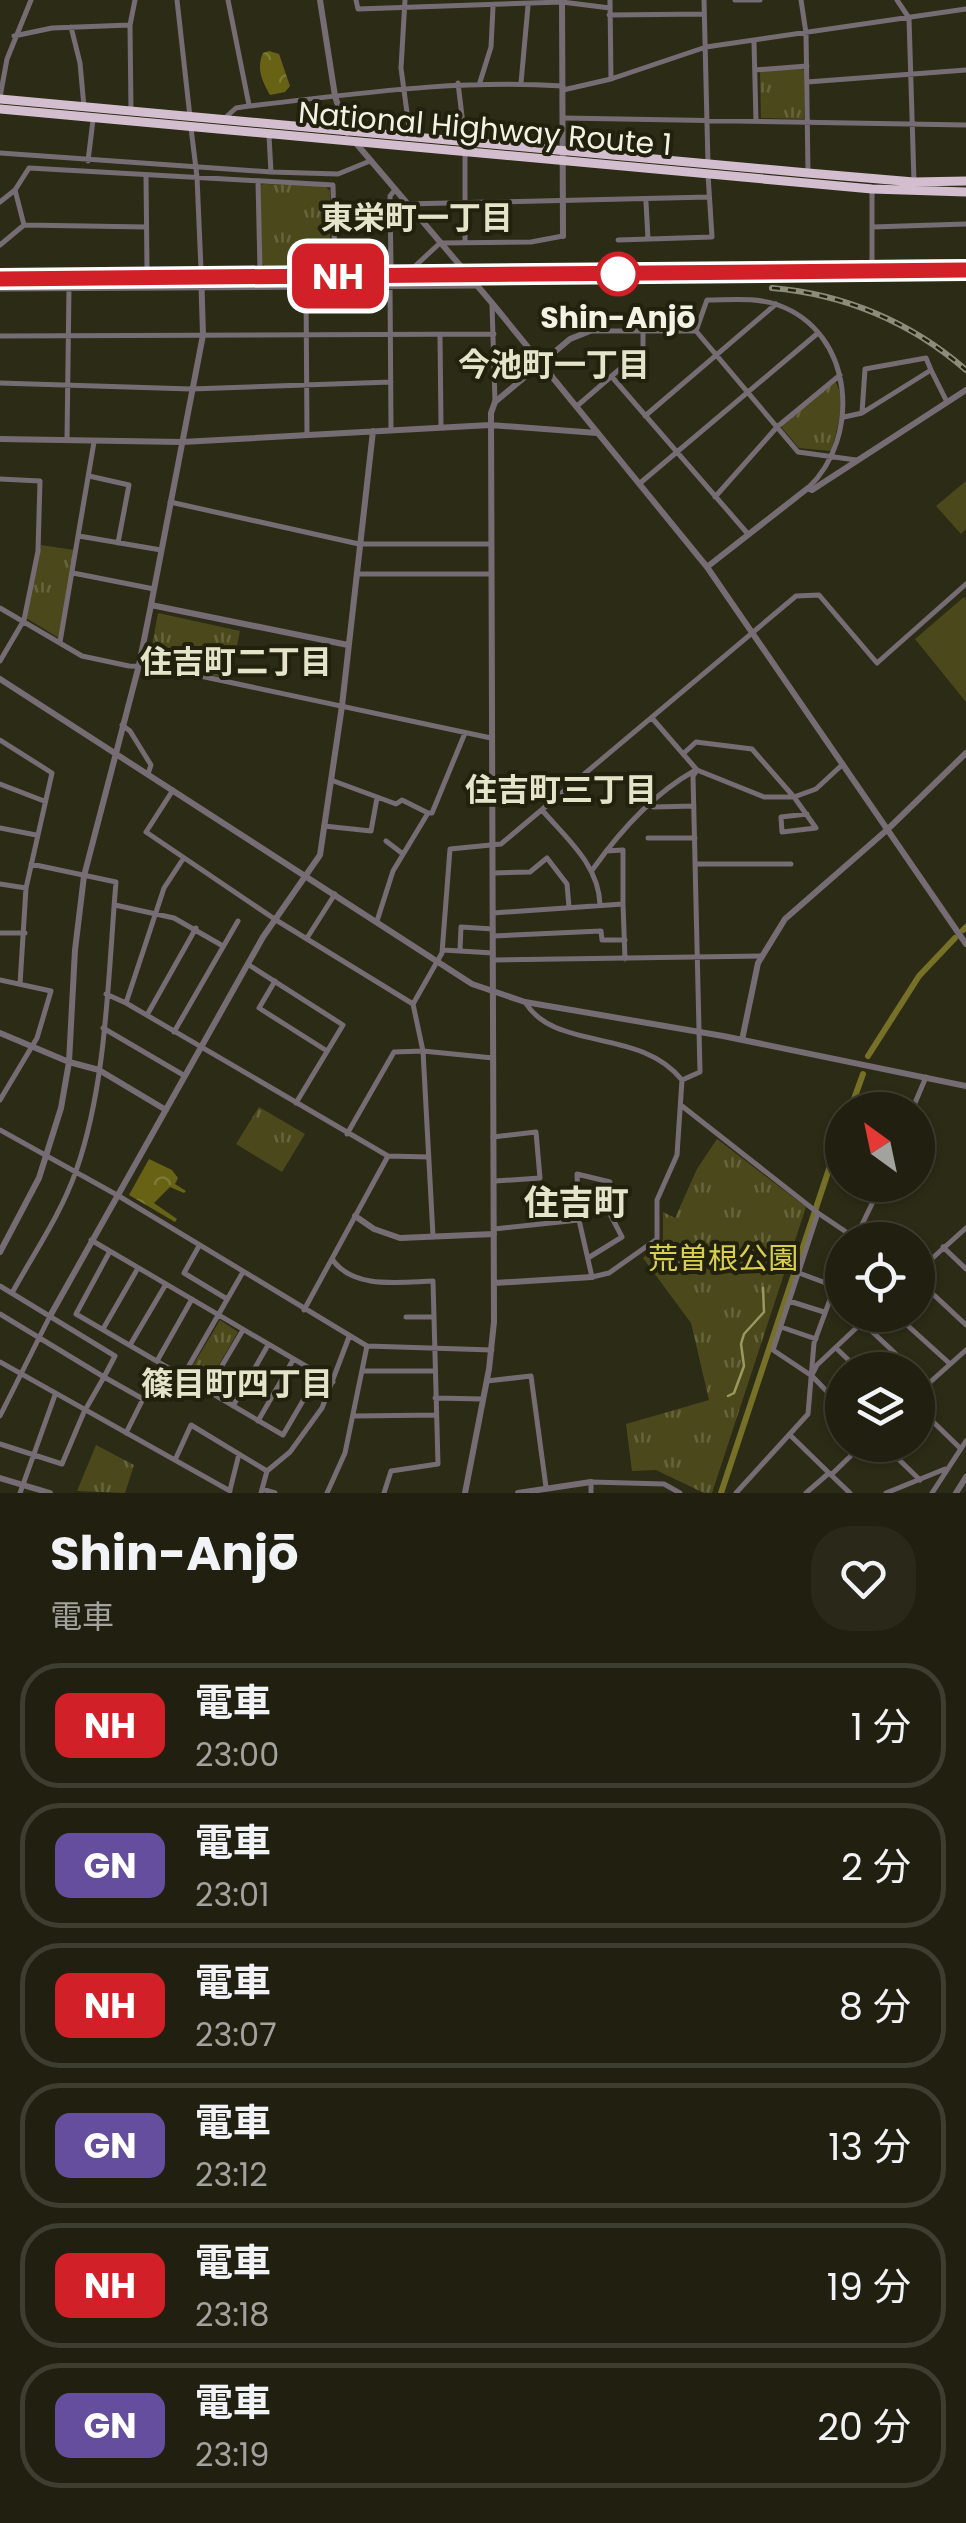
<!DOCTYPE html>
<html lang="ja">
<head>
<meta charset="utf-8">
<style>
	body { margin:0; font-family:Poppins,"Noto Sans JP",sans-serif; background:#292819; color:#f1f3f6; height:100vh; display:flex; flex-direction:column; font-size:38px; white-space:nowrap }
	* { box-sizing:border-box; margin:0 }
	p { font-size:32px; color:#a2a39f }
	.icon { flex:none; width:55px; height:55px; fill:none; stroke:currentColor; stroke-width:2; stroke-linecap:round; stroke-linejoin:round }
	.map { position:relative; height:1493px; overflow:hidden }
	.sheet { display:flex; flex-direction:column; background:#212010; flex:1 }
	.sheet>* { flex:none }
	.badge { padding:0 20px; border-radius:15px; font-size:35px; line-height:65px }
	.needle { width:65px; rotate:327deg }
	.fabs { position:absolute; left:825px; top:1092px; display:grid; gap:20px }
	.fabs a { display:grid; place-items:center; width:110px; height:110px; border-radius:50%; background:#212010; box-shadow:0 2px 8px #0004,0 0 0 2px #3e3e30; font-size:50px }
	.map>.badge { position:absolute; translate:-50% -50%; box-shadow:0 0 0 5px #fff }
	.round { display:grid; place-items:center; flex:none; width:105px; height:105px; border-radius:40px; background:#292819 }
	.head { display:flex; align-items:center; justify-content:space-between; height:170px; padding:0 50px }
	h1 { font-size:48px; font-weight:700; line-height:75px }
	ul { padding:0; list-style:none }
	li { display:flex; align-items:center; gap:30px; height:125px; margin:0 20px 15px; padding:0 30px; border:5px solid #3e3e30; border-radius:40px }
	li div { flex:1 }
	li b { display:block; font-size:38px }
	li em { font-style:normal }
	li .badge { min-width:110px; font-weight:700; text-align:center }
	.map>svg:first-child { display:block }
	.grass { fill:url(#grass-tufts) }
	.forest { fill:url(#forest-crowns) }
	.pitch { fill:#4b491b }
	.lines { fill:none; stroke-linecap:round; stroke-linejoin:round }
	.stream { stroke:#9b9860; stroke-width:2.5 }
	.canal { stroke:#767127; stroke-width:6 }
	.minor { stroke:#766d74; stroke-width:5 }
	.tertiary { stroke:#766d74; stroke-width:6 }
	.trunk { stroke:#d2bece; stroke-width:9 }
	.rail-casing { stroke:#8c8c7b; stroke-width:6 }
	.rail { stroke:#22210d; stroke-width:2.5; stroke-dasharray:8; stroke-linecap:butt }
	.line-casing { stroke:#fff; stroke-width:22 }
	.line { stroke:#d12027; stroke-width:15 }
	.stop-dot { fill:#fff; stroke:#d12027; stroke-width:5 }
	.labels { text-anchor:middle; stroke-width:8; stroke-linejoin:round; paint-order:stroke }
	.street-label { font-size:30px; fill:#f2f2e5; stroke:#22210d }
	.stop-label { font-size:30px; font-weight:bold; fill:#f2f2e5; stroke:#22210d }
	.park-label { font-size:30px; fill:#d7cf4d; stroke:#22210d }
	.neighbourhood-label { font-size:32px; font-weight:bold; fill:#e5e4ca; stroke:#22210d }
	.quarter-label { font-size:35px; font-weight:bold; fill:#e5e4ca; stroke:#22210d }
</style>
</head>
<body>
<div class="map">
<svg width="966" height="1493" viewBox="0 0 966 1493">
	<defs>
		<pattern id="grass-tufts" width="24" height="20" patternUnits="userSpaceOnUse" patternTransform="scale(2.5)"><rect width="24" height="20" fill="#4b491b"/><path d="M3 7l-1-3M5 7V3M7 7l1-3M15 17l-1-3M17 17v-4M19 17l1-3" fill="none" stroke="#65643c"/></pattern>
		<pattern id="forest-crowns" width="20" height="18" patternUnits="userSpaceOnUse" patternTransform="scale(2.5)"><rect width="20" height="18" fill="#676214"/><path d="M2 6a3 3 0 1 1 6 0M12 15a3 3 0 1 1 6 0" fill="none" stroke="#7d7936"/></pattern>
	</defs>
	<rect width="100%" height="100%" fill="#2c2b16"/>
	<path class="grass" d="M801,68L804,70V119L761,118L760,71Z
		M264,184L325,186L330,191V266L265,267L262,263L260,185Z
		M835,381C847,401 837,429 831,451L799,448L782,428V424Z
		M41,545L74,550L59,638L26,618Z
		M158,613L240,631L230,679L149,662Z
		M259,1107L305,1134L282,1172L236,1144Z
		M717,1139L806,1207L712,1493H704L656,1470L632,1471L626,1424L709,1400L691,1323L643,1258L663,1240V1212L675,1218L697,1169Z
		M220,1320L238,1332L206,1387L188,1374Z
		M96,1445L134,1465L125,1493L77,1491Z"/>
	<path class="forest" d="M269,51L279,54L290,86L285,92L270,95C262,81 256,68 263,53Z
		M149,1159L172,1170L178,1178L175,1184L186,1191L184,1193L170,1187L154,1203L177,1219L175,1222L129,1195Z"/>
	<path class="pitch" d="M966,481V529L961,534L936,506Z
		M964,597L966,600V702L915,639Z"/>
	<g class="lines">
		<path class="stream" d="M728,1396L734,1393L744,1366L741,1344L744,1334L764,1312L763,1288"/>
		<path class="canal" d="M963,930L966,927
			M868,1056L919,976L955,938
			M850,1110L863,1074
			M721,1493L842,1130"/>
		<path class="minor" d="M177,0L190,117
			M228,0L249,105
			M356,0L358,9L562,2L610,8
			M405,0L401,68L410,135
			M610,0L611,79
			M704,0L708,164
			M735,0H760
			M801,0L806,33L808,173
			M897,0L909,18L914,182
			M609,15L704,14
			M71,27L80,63L84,107
			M14,36L52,28L130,25
			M754,42L756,121
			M755,70L807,66
			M480,82L491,47L493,7
			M807,82L966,70
			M458,83L465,141
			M521,83L528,6
			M563,90L611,79L706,47L966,9
			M0,97L7,59L31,0
			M131,111L130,25L135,0
			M226,117L236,108L249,106C356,94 455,79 563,86
			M563,118L966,125
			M191,128L197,177L201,269
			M269,136L271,172
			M0,153L271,172L338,174L370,161
			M465,153V242
			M88,161L93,120
			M146,175L147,269
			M258,182L260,269
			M872,189V263
			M0,202L15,190
			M646,202L648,239
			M390,217L406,204L709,197
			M24,225L15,190L29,168L333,185L335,269
			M872,227L966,224
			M618,240L712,237L708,174
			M0,245L24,225L146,227
			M391,268L390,196L394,191
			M0,273L413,268L440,243L531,242L563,236
			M390,286L391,430
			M306,287L307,435
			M0,289L477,286
			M492,305L495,402
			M590,331H696
			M696,331L707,300C730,300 756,297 778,305C854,332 862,437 808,488
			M696,331L798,452L856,460
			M440,334L441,427
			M0,336L494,334
			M931,370L947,402
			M612,377L748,534
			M0,383L191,389L391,382
			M577,406L643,349V331
			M645,416L776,304
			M844,417L862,413L931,370L926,358L865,369L862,413
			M67,439L69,288
			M89,476L129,485L118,543
			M0,479L40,481L38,551L24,620L0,661
			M639,484L818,333
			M715,497L777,427L840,375
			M170,502L359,544H490
			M79,536L161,550
			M73,573L154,589
			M357,574H490
			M0,608L82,656L129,666L158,667L491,738
			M60,642L94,442
			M652,718L697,770L764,797H794L816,789L843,764
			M122,725L130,731L151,765L148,774
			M0,740L52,773L26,888L20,984
			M683,754L696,742L752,749L794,797L816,828L782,832L781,817L807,814
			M331,780L396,804L402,800L428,813L393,871L377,921
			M0,784L44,801
			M173,790L146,832L276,920L413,1004
			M649,804L654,807L694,806
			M542,810C567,839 599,865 600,905
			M428,813H432L465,733
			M324,826L371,831L377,798
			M0,828L36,835
			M648,838H695
			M386,841L403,854
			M606,851L623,850V904
			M695,864H791
			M593,869C620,831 653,794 694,771
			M493,873L530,872L547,858L567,884L569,907
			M0,884L26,888
			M115,905L174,918L223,946
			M493,913L623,904L625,959
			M0,933H25
			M493,936L601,931L602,940H625
			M307,938L335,894
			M443,950L493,953
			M460,950L461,927L493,929
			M493,960L762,956
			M249,965L343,1025L296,1103
			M0,980L51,991L37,1038L0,1100
			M275,981L259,1008L327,1051
			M106,994L126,1003L388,1156L429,1157
			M525,1002C555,1052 640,1027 682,1080L677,1155L657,1200V1239L609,1273L592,1277L579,1220L577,1174L610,1182L609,1212L622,1237L588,1258
			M126,1003L164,888L183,859
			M147,1015L196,928
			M103,1028L185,1076
			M174,1032L238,921
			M682,1080L700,1072L693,776L697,770
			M682,1106L818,1213L858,1240
			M912,1110L926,1077
			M0,1130L117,1195L367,1346L492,1350
			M347,1134L394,1052L423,1051L493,1058
			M493,1137L536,1132L540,1178L495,1181
			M818,1213L773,1350L812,1376L842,1407
			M494,1229L579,1220
			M433,1236L423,1051L413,1004L442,953L450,849L501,844L796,596L819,595L877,663L966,584
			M856,1237L881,1185
			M91,1240L333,1382
			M199,1246L184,1273L227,1299
			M943,1247L966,1269
			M110,1251L76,1314L283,1435L318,1375
			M332,1259C353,1290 401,1282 433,1281L438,1464L391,1471L384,1493
			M918,1271L966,1228
			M799,1273L834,1286
			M918,1280L966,1325
			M0,1286L115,1356L104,1377L0,1314
			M12,1293C34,1253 61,1214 76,1171C107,1083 108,975 116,882L31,864
			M789,1301L824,1312
			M304,1310L388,1156
			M896,1315L949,1363
			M406,1317H433
			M862,1322L898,1356
			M781,1327L816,1339
			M103,1329L138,1268
			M130,1345L166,1284
			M836,1348L859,1370
			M157,1361L192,1299
			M0,1362L230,1491
			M363,1371H435
			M813,1373L817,1365L870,1315
			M183,1376L243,1272
			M487,1381L531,1376L546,1487
			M207,1391L243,1330
			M918,1393L966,1350
			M435,1398L482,1399
			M233,1406L268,1345
			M918,1407L960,1448
			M0,1416L50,1316
			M354,1416L436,1415
			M258,1421L293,1360
			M790,1435L829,1473
			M0,1444L62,1464L84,1412L104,1377L143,1399L126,1433
			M884,1445L920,1480
			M175,1460L191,1425L267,1471
			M831,1475L862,1445
			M262,1489L275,1493
			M230,1490L239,1454
			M20,1493L55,1395
			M261,1493L267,1471L290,1452L322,1408L349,1337
			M327,1493L345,1453L367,1346
			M591,1493V1482L664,1484L680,1493
			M736,1493L808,1414L814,1343L842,1267
			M806,1493L829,1473L850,1493
			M886,1493L945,1469
			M932,1493L966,1441"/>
		<path class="tertiary" d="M320,0L335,96L347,133
			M562,0L563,236
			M355,142L492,303L707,567L966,944
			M872,263L966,262
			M0,439L182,442L490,425L597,433
			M707,567L808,488L812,490L966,390
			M151,605L348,645
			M0,679L472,984L525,1002L723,1036L966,1086
			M0,1033L69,1062L99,1070L166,1110
			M742,1040L758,963L785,919L888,829L966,753
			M355,1216L374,1229L400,1238L494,1234
			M0,1252L39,1178L61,1108L69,1062L75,950L84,876L139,665L151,605L203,335L201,269
			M494,1283L592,1277
			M50,1316L263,937L320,855L342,706L373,431
			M0,1478L50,1493
			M465,1493L489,1369L494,1322L491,413L495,402L570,339L590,331
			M518,1493L591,1482
			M956,1493L966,1477"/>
		<path class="trunk" d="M0,99L808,173L914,182L966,181
			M0,109L872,189L966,192"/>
		<defs>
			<path id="rail" d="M0,282L966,274
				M772,288C844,294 911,322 966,370"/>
		</defs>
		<use href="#rail" class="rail-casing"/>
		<use href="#rail" class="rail"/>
	</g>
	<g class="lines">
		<defs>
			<path id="line" d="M0,279L966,270"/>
		</defs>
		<use href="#line" class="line-casing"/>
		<use href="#line" class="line"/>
	</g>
	<circle class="stop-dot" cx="618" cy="274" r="20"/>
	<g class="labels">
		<g class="street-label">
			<text transform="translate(485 129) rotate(5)" y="10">National Highway Route 1</text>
		</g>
		<g class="stop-label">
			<text x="618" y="328">Shin-Anjō</text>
		</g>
		<g class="park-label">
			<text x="723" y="1269">荒曽根公園</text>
		</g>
		<g class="neighbourhood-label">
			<text x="417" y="229">東栄町一丁目</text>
			<text x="554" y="376">今池町一丁目</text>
			<text x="236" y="673">住吉町二丁目</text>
			<text x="561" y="801">住吉町三丁目</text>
			<text x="237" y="1395">篠目町四丁目</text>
		</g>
		<g class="quarter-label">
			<text x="576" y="1215">住吉町</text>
		</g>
	</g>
</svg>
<div class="fabs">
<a><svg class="needle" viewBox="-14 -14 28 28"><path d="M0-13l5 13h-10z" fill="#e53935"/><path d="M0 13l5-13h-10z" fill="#a2a39f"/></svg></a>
<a><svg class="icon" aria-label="locate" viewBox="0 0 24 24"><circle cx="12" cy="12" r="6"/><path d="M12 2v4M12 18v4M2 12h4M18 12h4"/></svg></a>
<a><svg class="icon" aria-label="layers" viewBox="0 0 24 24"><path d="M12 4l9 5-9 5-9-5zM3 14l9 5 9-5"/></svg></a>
</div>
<b class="badge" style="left:338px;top:276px;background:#d12027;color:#fff">NH</b>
</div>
<section class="sheet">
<div class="head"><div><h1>Shin-Anjō</h1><p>電車</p></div><a class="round"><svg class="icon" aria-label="heart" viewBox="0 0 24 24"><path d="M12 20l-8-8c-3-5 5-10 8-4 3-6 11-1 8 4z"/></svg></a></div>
<ul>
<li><span class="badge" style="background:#d12027;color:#fff">NH</span><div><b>電車</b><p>23:00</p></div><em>1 分</em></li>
<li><span class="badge" style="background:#654e9e;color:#fff">GN</span><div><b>電車</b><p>23:01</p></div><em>2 分</em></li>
<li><span class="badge" style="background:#d12027;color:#fff">NH</span><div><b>電車</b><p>23:07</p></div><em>8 分</em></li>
<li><span class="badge" style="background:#654e9e;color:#fff">GN</span><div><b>電車</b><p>23:12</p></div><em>13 分</em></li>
<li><span class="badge" style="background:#d12027;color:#fff">NH</span><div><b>電車</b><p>23:18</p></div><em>19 分</em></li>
<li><span class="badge" style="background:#654e9e;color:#fff">GN</span><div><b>電車</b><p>23:19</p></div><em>20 分</em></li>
</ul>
</section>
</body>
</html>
